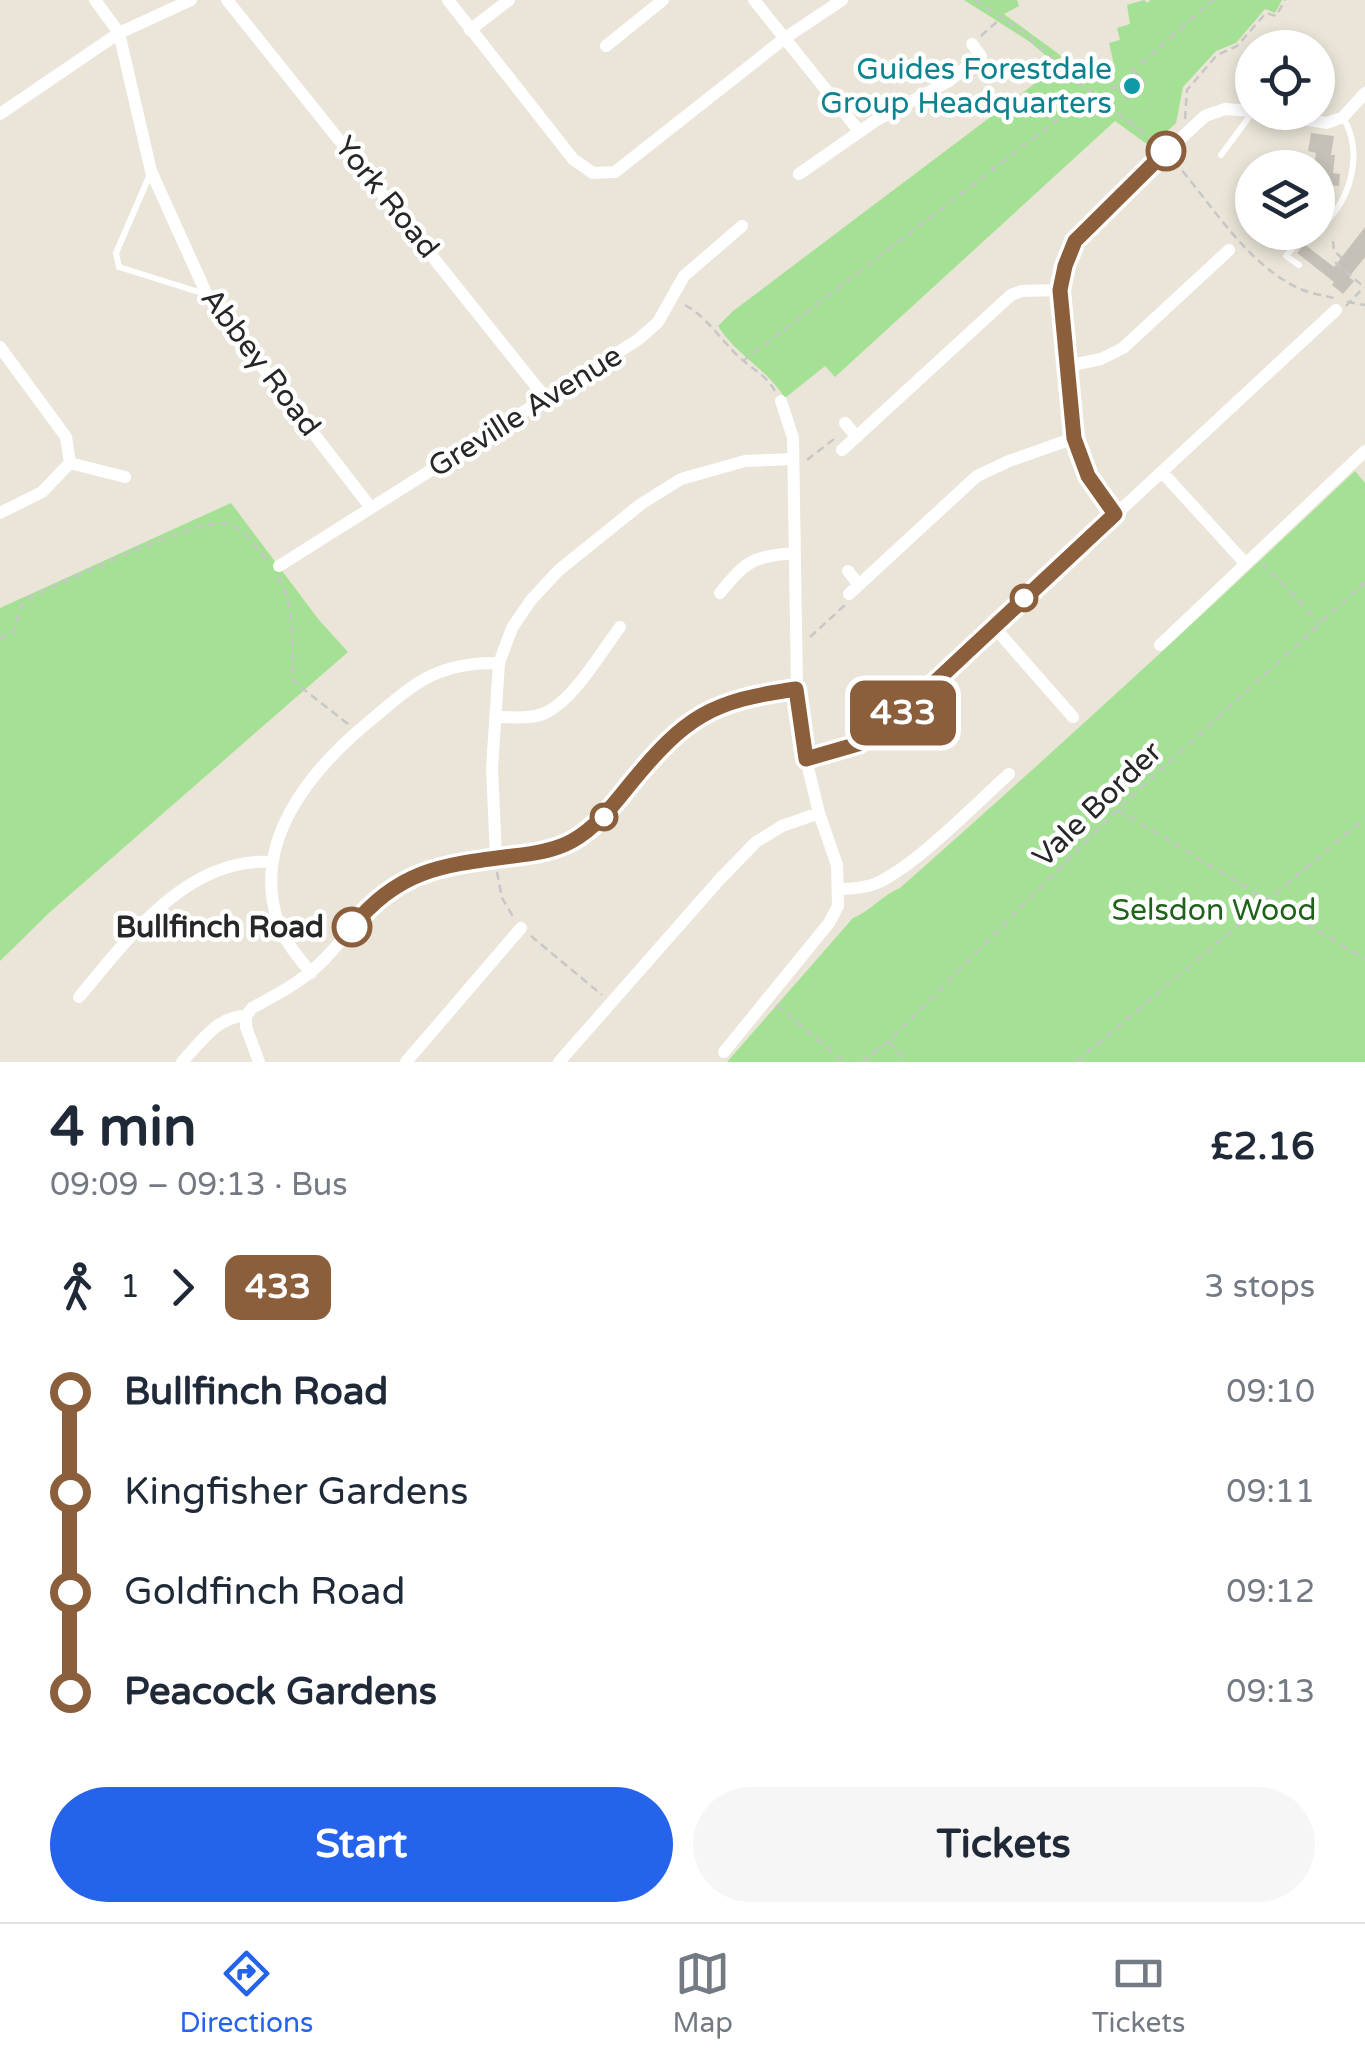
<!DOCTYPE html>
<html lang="en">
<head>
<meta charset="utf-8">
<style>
	body { margin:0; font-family:"Varela Round",sans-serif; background:#f6f6f7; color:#1f2937; height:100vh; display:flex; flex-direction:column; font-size:38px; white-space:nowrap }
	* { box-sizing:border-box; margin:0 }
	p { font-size:32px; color:#747a83 }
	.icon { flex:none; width:55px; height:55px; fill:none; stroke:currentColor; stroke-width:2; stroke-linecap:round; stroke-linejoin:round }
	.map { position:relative; height:1062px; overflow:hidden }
	.drawer { display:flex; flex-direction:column; background:#fff; flex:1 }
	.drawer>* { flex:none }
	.badge { padding:0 20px; border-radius:15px; font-size:35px; line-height:65px }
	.controls { position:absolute; left:1235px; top:30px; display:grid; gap:20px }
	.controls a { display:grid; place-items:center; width:100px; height:100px; border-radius:50%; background:#fff; box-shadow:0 5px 15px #0003; font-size:50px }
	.map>.badge { position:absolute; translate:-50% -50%; box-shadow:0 0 0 5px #fff }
	.legs { display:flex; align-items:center; gap:15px; height:110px; padding:0 50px; font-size:32px }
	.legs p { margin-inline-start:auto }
	.summary { display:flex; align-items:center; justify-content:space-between; height:170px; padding:0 50px }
	h1 { font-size:55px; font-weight:800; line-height:75px }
	.button { display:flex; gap:20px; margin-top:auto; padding:20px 50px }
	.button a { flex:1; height:115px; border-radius:60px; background:#2563eb; color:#fff; font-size:40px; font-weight:800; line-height:115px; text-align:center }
	.button a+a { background:#f6f6f7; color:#1f2937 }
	ul { padding:0 50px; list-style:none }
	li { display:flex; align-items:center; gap:35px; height:100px; font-size:38px }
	li i { display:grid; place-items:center; width:15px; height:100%; margin:0 12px; background:currentColor }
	li i::after { content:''; width:25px; height:25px; margin:-12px; border:8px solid; border-radius:50%; background:#fff }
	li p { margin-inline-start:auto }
	li:first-child i { background:linear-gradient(#0000 50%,currentColor 0) }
	li:last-child i { background:linear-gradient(currentColor 50%,#0000 0) }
	.tabs { display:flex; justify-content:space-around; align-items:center; height:140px; border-top:2px solid #e0e1e3; background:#fff; font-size:28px; color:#747a83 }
	.tabs a { display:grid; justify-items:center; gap:5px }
	.tabs .selected { color:#2563eb }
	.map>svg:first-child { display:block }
	.green { fill:#a4e194 }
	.building { fill:#c5c1b8 }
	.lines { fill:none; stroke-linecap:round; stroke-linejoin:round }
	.path { stroke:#c7c7c7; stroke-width:2.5; stroke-dasharray:8 5; stroke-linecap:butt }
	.lane { stroke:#fff; stroke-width:6 }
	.street { stroke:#fff; stroke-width:12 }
	.line-1-casing { stroke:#fff; stroke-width:22 }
	.line-1 { stroke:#8b5e3c; stroke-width:15 }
	.culture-dot { fill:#0f9aa8; stroke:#fff; stroke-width:4 }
	.stop-1-dot { fill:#fff; stroke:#8b5e3c; stroke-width:5 }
	.labels { text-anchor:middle; stroke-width:9; stroke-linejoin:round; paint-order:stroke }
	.culture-label { font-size:30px; fill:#0d838f; stroke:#fff; text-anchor:end }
	.street-label { font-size:30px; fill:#272727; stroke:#fff }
	.park-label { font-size:30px; fill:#1f6219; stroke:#fff }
	.stop-label { font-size:30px; font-weight:bold; fill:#272727; stroke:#fff; text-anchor:end }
</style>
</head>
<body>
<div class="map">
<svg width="1365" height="1062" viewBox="0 0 1365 1062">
	<rect width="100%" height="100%" fill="#eae5d8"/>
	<path class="green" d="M964,0H1017L1019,6L1004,14L1075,66L1115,69L1109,43L1120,40L1117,28L1130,24L1127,5L1144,0L1148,3L1150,0H1282L1275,13L1265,9L1236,43L1216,51L1183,87L1176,123L1151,147L1115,121L835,377L825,366L785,398C765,367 737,356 718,326L733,311L1058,66L1030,42Z
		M1355,471L1365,483V1062H727L853,918C871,911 882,895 900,888C1054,752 1205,613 1355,471Z
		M231,503L319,620L348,652L50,912L0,961V608Z"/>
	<path class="building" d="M1136,72L1146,82L1128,100L1118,90Z
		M1311,133L1334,136L1331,155H1335L1333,173L1340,174L1339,186L1318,184V168H1314L1316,153L1308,151Z
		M1365,227V257L1349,277L1354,281L1343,294L1332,285L1334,282L1297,253L1304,244L1334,267Z"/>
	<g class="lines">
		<path class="path" d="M975,0L1024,33L1075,80L1158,144
			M981,36L1001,18
			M1101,98L1213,0
			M1185,119L1187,90L1217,55L1237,46L1266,13L1276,16L1285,0
			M1174,161C1211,203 1244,261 1296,287C1307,293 1322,295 1334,298
			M1333,241L1334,251L1341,257L1336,263L1364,287
			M1347,302L1365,305
			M685,305C708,318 720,339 739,357C752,369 766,375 775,391
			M1346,306L1364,287
			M743,361L1091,94
			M807,460L834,439L836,441
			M1262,563L1319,622
			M278,576C296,607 291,646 293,681L348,724
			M810,637L845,605
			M0,638L14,632L21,605L30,597C64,583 200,515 228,524C245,529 257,548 268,561
			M1118,810L1365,959
			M497,872L502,898L515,920
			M531,936L602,995
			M776,1005L844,1062
			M889,1041L906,1062
			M862,1062L889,1041L1117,810L1365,582
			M1076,1062L1365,818"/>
		<path class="lane" d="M1221,155L1252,113
			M151,172L116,253L119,267L205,294
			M1318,229C1350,203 1365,155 1343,117
			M1299,265L1286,256L1305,232"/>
		<path class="street" d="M95,0L119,33L151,171L207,295L371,508
			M227,0L544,396
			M448,0L573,159L593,173L615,172L785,38L842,0
			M754,0L859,131
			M470,30L509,0
			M606,46L663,0
			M1260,112L1327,123L1343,117L1365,93
			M0,114L119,33L191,0
			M799,174L875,121L949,81L981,56L972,44
			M0,347L66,437L70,463L42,492L0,513
			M1067,366L1101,359L1123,348L1229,250
			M845,423L857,437
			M842,450L1011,295L1022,291L1060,290
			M70,463L125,477
			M1162,472L1245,563
			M1115,514C1106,502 1095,489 1088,476C1073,448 1056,319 1061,287C1065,262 1073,244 1088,225L1205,116L1225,109L1252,111
			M279,566L639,339L658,322L684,276L742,226
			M848,571L859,585
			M720,593C746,561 753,556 795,553
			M849,594L977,476L1009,461L1074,438
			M994,627L1073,717
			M1160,645L1365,451
			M495,717C512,717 534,720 549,711C575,697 602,651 620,627
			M806,759L858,743L888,726L1336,310
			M496,858L492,768L499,663L512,628L531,600L559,570L641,504L681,479L745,461L793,459
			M839,889C853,889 865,888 877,883C918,864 974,805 1009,774
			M311,973C298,957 284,941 278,922C251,843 309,772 365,725C413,685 434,662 499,663
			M79,997C128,939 187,856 272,862
			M246,1016V1027L259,1062
			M724,1052L829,923L838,906L837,865L819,813L806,759L797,689L793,438L781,401
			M182,1062C200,1043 217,1016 246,1016L252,1008C282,992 310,977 332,951C353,928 368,901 395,885C450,851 517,870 571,842C596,829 614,804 631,783C687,716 710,702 797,689
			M406,1062L521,928
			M559,1062L720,879L756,842L782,826L819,813"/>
	</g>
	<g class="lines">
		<defs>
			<path id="line-1" d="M352,927C399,869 443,865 513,856C532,854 554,851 572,841C596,828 614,804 631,783C686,716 711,701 796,689L806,759L858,744L888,726L1115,514L1088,476L1074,438L1060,290L1065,266L1075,241L1166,151"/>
		</defs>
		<use href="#line-1" class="line-1-casing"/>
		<use href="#line-1" class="line-1"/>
	</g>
	<circle class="culture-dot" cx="1132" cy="86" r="10"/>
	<g class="stop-1-dot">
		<circle cx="1166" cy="151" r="18"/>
		<circle cx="1024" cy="598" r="12"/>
		<circle cx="604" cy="817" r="12"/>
		<circle cx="352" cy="927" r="18"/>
	</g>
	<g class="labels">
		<g class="culture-label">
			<text x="1112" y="79">Guides Forestdale<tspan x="1112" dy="34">Group Headquarters</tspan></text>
		</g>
		<g class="street-label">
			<text transform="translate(387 197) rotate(51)" y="10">York Road</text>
			<text transform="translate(261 362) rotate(53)" y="10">Abbey Road</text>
			<text transform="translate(525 411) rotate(-32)" y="10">Greville Avenue</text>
			<text transform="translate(1097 804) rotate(-44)" y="10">Vale Border</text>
		</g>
		<g class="park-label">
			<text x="1214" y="920">Selsdon Wood</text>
		</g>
		<g class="stop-label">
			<text x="324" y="937">Bullfinch Road</text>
		</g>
	</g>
</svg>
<div class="controls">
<a><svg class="icon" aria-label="locate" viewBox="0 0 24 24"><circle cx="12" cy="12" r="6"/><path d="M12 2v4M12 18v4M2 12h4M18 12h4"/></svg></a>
<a><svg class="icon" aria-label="layers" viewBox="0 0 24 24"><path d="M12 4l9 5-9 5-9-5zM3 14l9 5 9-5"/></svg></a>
</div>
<b class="badge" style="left:903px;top:713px;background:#8b5e3c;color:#fff">433</b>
</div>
<section class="drawer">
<div class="summary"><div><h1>4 min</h1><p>09:09 – 09:13 · Bus</p></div><b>£2.16</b></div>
<div class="legs"><svg class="icon" aria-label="walk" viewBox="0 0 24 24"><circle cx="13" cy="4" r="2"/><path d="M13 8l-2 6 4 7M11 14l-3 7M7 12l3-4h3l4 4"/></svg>1<svg class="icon" aria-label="forward" viewBox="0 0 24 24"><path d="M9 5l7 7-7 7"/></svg><b class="badge" style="background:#8b5e3c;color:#fff">433</b><p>3 stops</p></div>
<ul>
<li><i style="color:#8b5e3c"></i><b>Bullfinch Road</b><p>09:10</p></li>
<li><i style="color:#8b5e3c"></i><span>Kingfisher Gardens</span><p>09:11</p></li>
<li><i style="color:#8b5e3c"></i><span>Goldfinch Road</span><p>09:12</p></li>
<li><i style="color:#8b5e3c"></i><b>Peacock Gardens</b><p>09:13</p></li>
</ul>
<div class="button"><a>Start</a><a>Tickets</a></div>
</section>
<nav class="tabs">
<a class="selected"><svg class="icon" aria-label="directions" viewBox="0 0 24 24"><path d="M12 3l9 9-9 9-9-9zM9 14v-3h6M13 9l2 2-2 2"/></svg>Directions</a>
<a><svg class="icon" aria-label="map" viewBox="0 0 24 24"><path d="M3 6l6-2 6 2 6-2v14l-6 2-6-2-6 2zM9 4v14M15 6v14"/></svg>Map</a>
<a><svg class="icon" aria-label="tickets" viewBox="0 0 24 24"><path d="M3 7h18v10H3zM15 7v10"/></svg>Tickets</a>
</nav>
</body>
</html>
